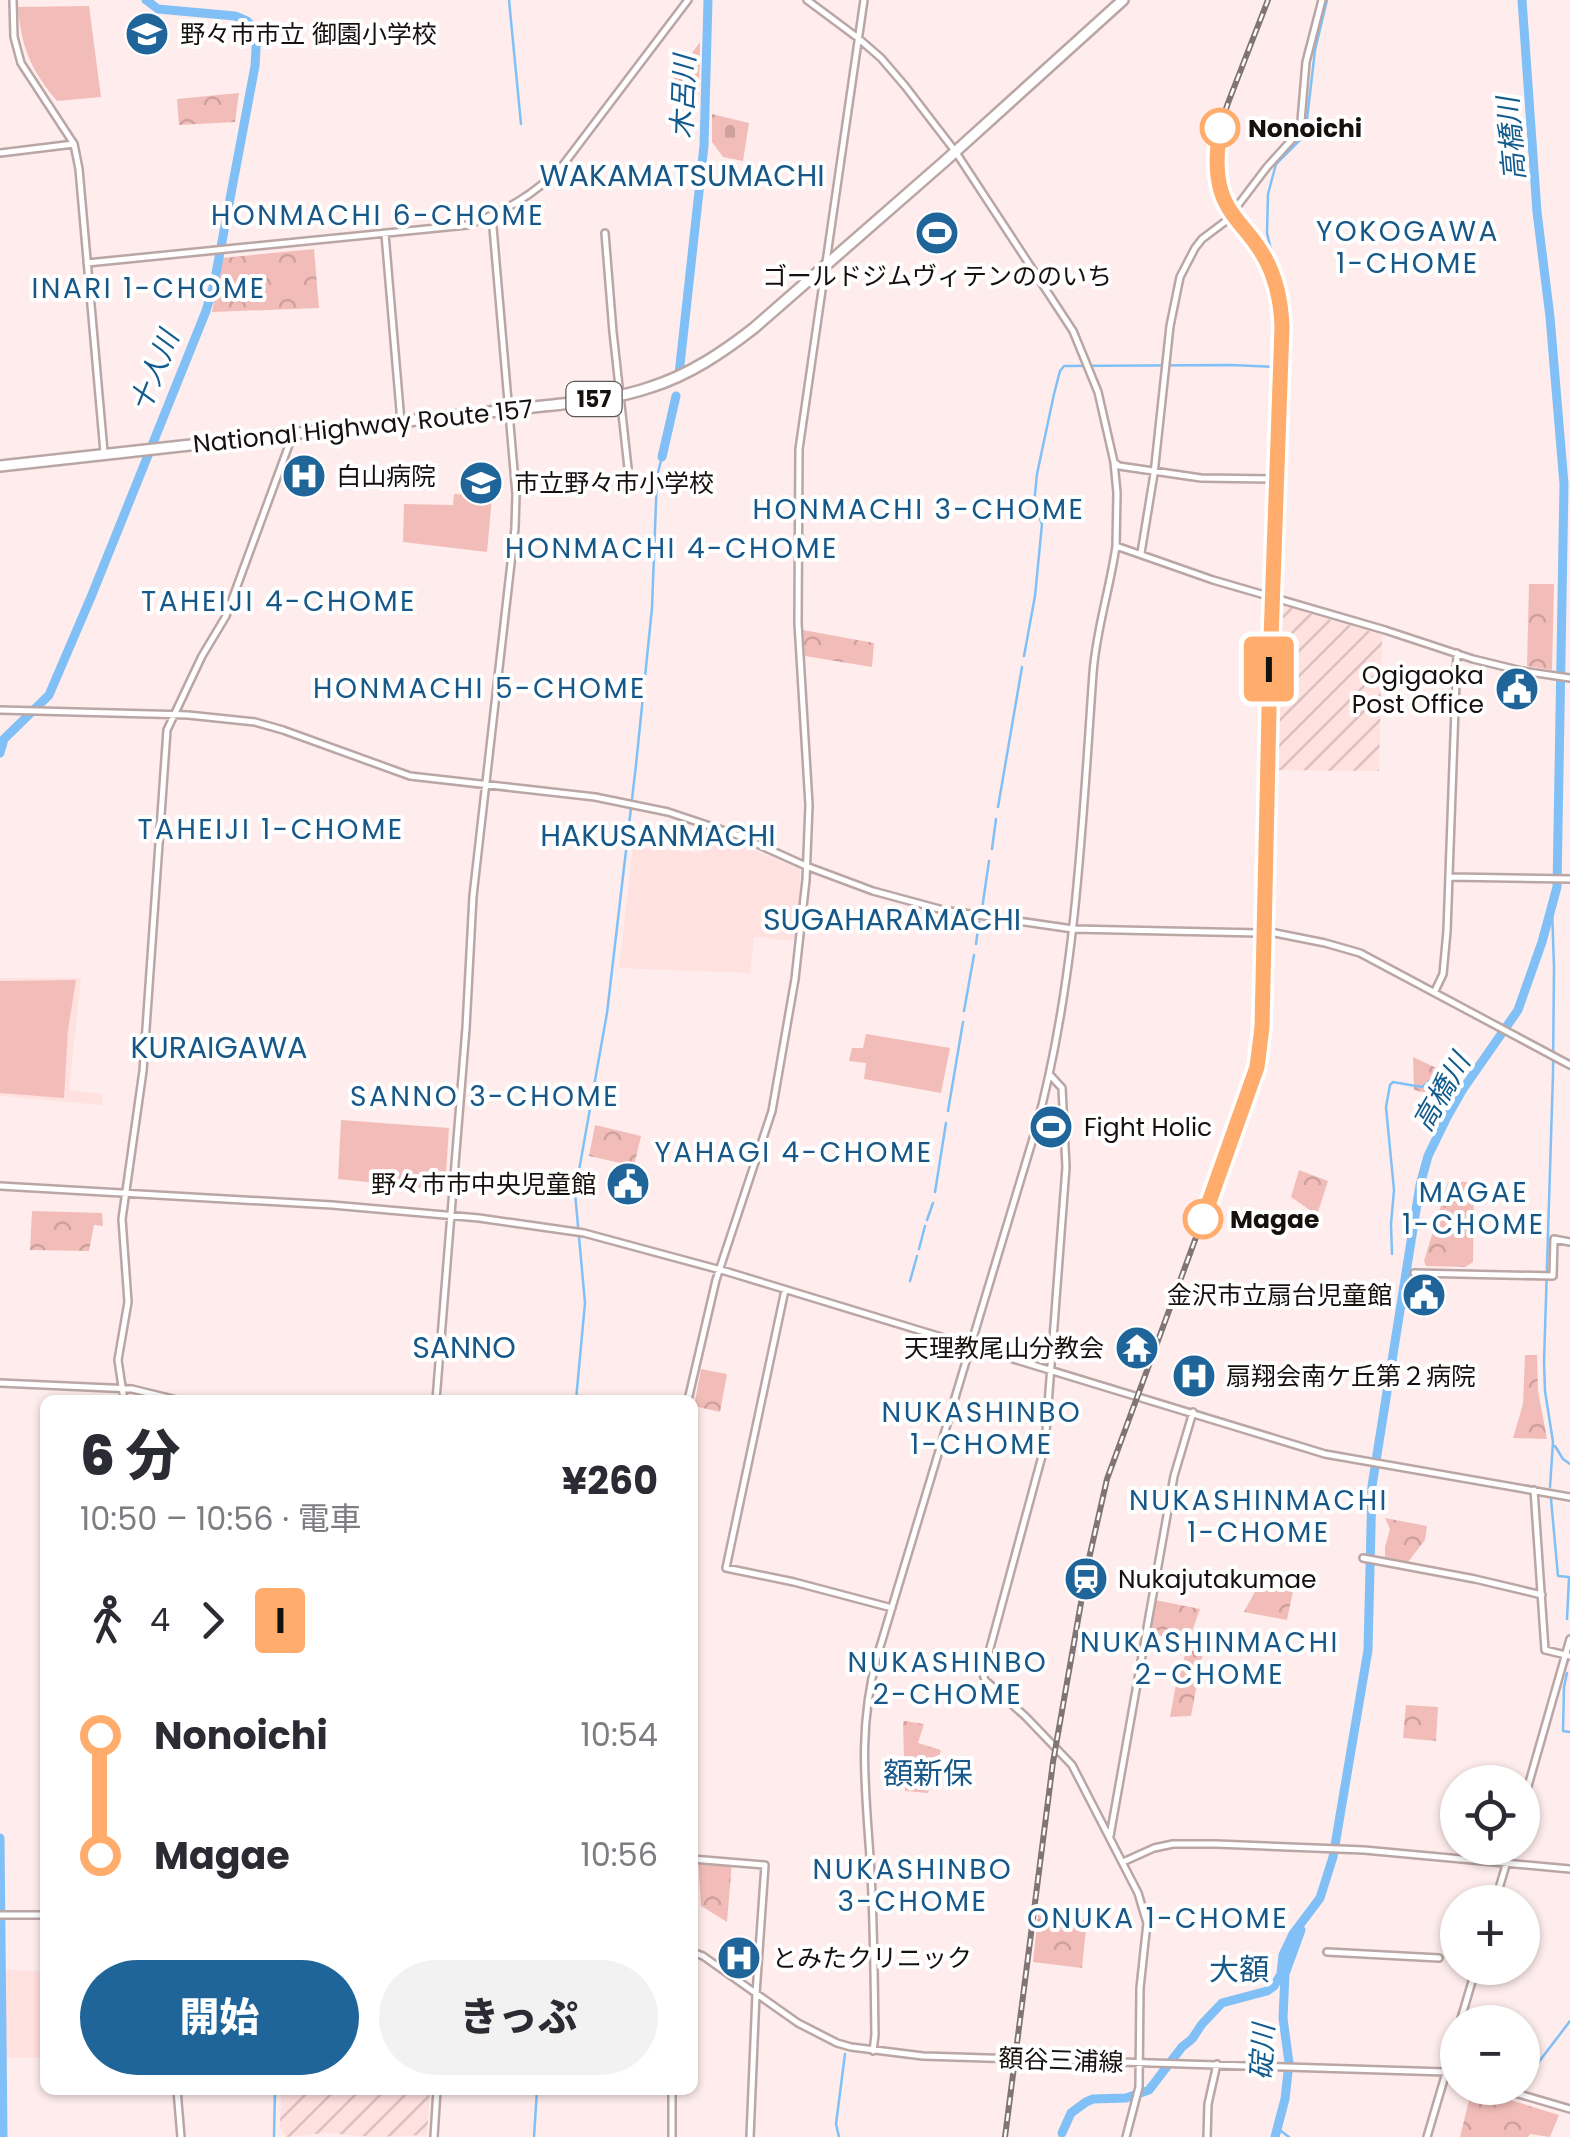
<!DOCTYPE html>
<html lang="ja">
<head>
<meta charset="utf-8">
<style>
	body { margin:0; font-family:Poppins,"Noto Sans JP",sans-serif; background:#f2f2f3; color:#2b2b33; height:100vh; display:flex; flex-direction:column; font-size:38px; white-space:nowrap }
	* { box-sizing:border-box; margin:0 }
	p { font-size:32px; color:#7c7c81 }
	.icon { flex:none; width:55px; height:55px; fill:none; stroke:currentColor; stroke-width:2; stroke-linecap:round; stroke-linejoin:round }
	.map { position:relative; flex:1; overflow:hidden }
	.drawer { position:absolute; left:40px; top:1395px; width:658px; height:700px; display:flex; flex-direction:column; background:#fff; border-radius:15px; box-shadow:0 2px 8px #0004 }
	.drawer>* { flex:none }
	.badge { padding:0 20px; border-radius:8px; font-size:35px; line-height:65px }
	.tools { position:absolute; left:1440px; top:1765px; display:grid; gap:20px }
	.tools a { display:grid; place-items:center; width:100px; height:100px; border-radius:50%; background:#fff; box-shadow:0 2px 8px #0004; font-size:50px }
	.map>.badge { position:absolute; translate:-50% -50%; box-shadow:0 0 0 5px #fff }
	.legs { display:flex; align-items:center; gap:15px; height:110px; padding:0 40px; font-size:32px }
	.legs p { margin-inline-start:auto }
	.overview { display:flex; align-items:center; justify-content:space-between; height:170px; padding:0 40px }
	h1 { font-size:55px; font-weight:800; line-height:75px }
	.action { display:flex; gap:20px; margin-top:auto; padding:20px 40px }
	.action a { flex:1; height:115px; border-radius:60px; background:#1f659a; color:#fff; font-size:40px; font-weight:800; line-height:115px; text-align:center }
	.action a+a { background:#f2f2f3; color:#2b2b33 }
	ul { padding:0 40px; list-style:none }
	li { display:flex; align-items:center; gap:35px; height:120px; font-size:38px }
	li i { display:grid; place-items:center; width:15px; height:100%; margin:0 12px; background:currentColor }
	li i::after { content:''; width:25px; height:25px; margin:-12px; border:8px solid; border-radius:50%; background:#fff }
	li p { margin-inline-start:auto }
	li:first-child i { background:linear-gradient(#0000 50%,currentColor 0) }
	li:last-child i { background:linear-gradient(currentColor 50%,#0000 0) }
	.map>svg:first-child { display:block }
	.built { fill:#ffe1df }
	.industrial { fill:url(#industrial-furrows) }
	.cemetery { fill:url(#cemetery-stones) }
	.park { fill:url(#park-crowns) }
	.pitch { fill:#f2bdb9 }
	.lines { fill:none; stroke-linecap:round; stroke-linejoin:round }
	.stream { stroke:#80c0f7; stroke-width:2.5 }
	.river { stroke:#80c0f7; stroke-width:9 }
	.secondary-casing { stroke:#baa6a5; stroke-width:10 }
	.highway-casing { stroke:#baa6a5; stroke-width:14 }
	.secondary { stroke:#fff; stroke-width:5 }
	.highway { stroke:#fff; stroke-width:9 }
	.rail-casing { stroke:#807574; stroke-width:6 }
	.rail { stroke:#fff; stroke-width:2.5; stroke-dasharray:8; stroke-linecap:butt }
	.line-1-casing { stroke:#fff; stroke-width:22 }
	.line-1 { stroke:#ffac6d; stroke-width:15 }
	.stop-1-dot { fill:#fff; stroke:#ffac6d; stroke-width:5 }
	.labels { text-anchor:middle; stroke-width:8; stroke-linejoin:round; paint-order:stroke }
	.shield { fill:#fff; stroke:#5c5857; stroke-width:2.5 }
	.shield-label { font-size:22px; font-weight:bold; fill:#16100f }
	.poi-label { font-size:25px; fill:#16100f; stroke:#fff; text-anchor:start }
	.stop-label { font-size:25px; font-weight:bold; fill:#16100f; stroke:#fff; text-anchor:start }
	.street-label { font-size:25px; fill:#16100f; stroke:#fff }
	.water-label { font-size:28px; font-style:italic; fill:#135b8d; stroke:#fff }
	.neighbourhood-label { font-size:28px; letter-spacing:2.5px; fill:#175888; stroke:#fff }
	.quarter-label { font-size:30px; fill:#175888; stroke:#fff }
</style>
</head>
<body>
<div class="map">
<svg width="1570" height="2137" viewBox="0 0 1570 2137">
	<defs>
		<pattern id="industrial-furrows" width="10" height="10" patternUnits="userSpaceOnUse" patternTransform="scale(2.5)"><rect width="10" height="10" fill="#ffe1df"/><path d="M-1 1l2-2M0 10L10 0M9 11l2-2" fill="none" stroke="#dac0be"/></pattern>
		<pattern id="cemetery-stones" width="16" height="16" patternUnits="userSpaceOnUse" patternTransform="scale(2.5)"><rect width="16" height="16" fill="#f2bdb9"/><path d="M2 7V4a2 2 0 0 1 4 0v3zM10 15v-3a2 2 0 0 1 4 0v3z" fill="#cfa19e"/></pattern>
		<pattern id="park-crowns" width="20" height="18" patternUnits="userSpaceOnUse" patternTransform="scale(2.5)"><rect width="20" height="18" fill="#f2bdb9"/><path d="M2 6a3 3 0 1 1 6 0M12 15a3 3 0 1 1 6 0" fill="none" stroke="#cfa19e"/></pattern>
	</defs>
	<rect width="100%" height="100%" fill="#feedec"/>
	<path class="built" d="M705,830L800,869V909L796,941L754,937L750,973L619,968L633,847L702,853Z
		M0,978H81L69,1090L103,1094L102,1105L0,1096Z
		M6,1970L45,1971V2058H6Z"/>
	<path class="industrial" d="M1277,604L1382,635L1379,771L1271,770Z
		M281,2090H430L427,2135L373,2137L325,2133L286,2137L280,2127Z"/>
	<path class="cemetery" d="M712,114L749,123L743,161L723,157L712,142Z"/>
	<path class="park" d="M700,42L699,95L668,98L669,85Z
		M239,93L235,122L179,125L177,99Z
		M314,249L319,308L212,312L222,258Z
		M1529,584H1554L1552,670L1527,666Z
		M803,630L874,643L872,667L805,656Z
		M1413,1057L1460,1079L1449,1098L1414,1090Z
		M595,1125L641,1136L634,1166L589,1156Z
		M1299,1170L1328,1181L1317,1215L1291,1197Z
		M1448,1182H1474L1473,1262L1465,1267L1426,1266L1424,1261Z
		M32,1211L102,1213L103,1226L94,1225L89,1251L30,1250Z
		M1525,1355H1537L1538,1391L1547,1439L1513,1438L1523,1404Z
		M701,1369L727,1374L720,1412L694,1406Z
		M1385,1518L1427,1526L1425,1540L1408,1562L1385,1557V1547L1390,1529Z
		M1258,1586L1293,1591L1287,1620L1244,1612Z
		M1155,1600L1200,1609L1189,1640L1149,1634Z
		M1186,1650L1203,1652L1191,1716L1170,1717L1176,1684L1179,1680Z
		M1406,1705L1438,1707L1436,1741L1403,1738Z
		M905,1721L924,1724L918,1743L941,1750L928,1793L905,1791L903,1722Z
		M698,1860L732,1862L727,1922L701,1906Z
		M1041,1913L1087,1920L1082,1968L1033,1962L1038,1915Z
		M1472,2088L1559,2115L1550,2137L1530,2134L1528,2137H1460Z"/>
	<path class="pitch" d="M89,6L101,97L57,101C31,70 21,47 18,7Z
		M454,494L492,497L487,552L403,542L404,504L453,505Z
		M76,980L68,1030L64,1098L0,1093V981Z
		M866,1034L950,1048L941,1093L864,1079L866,1063L849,1061L852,1048H863Z
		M341,1120L449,1128L445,1190L338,1179Z"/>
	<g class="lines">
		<path class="stream" d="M509,0L521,124
			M1282,367L1286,366L1284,305L1267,233L1268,194L1276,164L1300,140L1306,128L1315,50L1327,0
			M1024,656L1035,596L1042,524L1034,504L1037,474L1054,394L1060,371L1064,366L1230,365L1280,367
			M998,807L1022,667
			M992,849L996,819
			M982,909L989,861
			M976,944L979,922
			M964,1011L974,955
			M948,1111L963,1022
			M935,1192L946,1123
			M927,1220L933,1203
			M919,1249L925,1226
			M1392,1254L1391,1224L1394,1190L1386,1107L1390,1085L1393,1082L1422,1087L1432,1079L1454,1086
			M910,1281L917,1256
			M576,1400L585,1303L575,1193L607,1013L636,765L652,608L657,476L662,457
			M1555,1446L1563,1459L1570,1464
			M1550,1487L1553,1442L1545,1391L1544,1362L1553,1074L1554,967L1552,908
			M1551,1499L1558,1576L1569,1577L1567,1619
			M1567,1673L1564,1687L1563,1731L1570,1732
			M1522,2084L1570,2021
			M1277,2128L1289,2137
			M274,2137L275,2090
			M534,2137L537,2090
			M839,2137L836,2124L845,2054
			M1060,2137L1062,2133"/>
		<path class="river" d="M679,374L704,146L708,0
			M662,457L676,396
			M0,753L4,739L49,695L91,597L206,311L214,284L255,66L257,32L247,21L235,16L158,9L146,0
			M0,1838L3,2137
			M1062,2133L1071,2113L1086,2102L1093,2099L1126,2098L1149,2090L1182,2047L1192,2039L1202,2024L1222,2003L1267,1991L1274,1986L1281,1974L1283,1955L1293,1934L1320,1898L1333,1857L1368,1650L1372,1486L1420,1185L1428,1156L1447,1117L1463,1089L1518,1010L1542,942L1557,887L1564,484L1550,317L1537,212L1522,0
			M1275,2137L1285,2099L1289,2063L1283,2018L1285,1974L1301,1930"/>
		<defs>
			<path id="secondary" d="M13,0L14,37L21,63L74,144L79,169L104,452
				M807,0L858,38L881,58L905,86L955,151L1073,331L1098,392L1114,462L1117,493L1116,546L1213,580L1385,630L1473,659L1522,671L1570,678
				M0,153L74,144
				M605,233L613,332L628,468
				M385,234L401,422
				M87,263L467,225C507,210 533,196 563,165L688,0
				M1114,462L1119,466L1201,478L1278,479
				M1141,553L1154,474L1170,326L1180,277L1195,248L1202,239L1226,221L1267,167L1296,135L1301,121L1306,62L1322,0
				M0,710L188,715L255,722L283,730L410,776L595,797L668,812L737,835L806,866L873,891L943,910L1073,929L1259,933
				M1449,877L1570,879
				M1275,933L1325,943L1360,953L1570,1065
				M1435,991L1443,974L1447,931L1457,653
				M1051,1076L1062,1088L1066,1167L1045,1445L983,1674L985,1680L1026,1717L1072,1765L1138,1893L1147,1923L1140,1988L1139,2087L1126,2137
				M0,1186L332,1205L479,1218L584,1233L728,1272L1325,1454L1570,1497
				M1414,1273L1553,1276L1554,1239L1570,1242
				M785,1290L726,1568L794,1582L892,1608
				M0,1383L132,1389L177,1400
				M124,1400L118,1360L128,1302L122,1219L143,1071L167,730L202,656L226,616L293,434
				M436,1400L466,1028L473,896L515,528L516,494L492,216
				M688,1400L716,1280L772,1111L795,979L806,880L809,805L798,623L799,449L864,0
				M1534,1490L1545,1650L1570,1656
				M1363,1558L1475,1579L1542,1595
				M1522,1807L1570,1639
				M1110,1836L1174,1476L1193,1412
				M692,1859L765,1865L756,1994L750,2137
				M1123,1862L1154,1848L1173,1844H1216L1364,1850L1570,1869
				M1495,1902L1511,1848
				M0,1915H45
				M692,1952L703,1956L798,2023L837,2043L851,2047L923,2056L1446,2072L1458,2075
				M1327,1952L1439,1958
				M1460,2022L1476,1968
				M873,2051L875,2035C874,1975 874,1916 870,1857C865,1785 858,1728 877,1657L1035,1132C1076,983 1082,827 1093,673C1096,630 1110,589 1116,546
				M1498,2088L1570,2109
				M177,2090L181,2137
				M434,2137L437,2090
				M672,2137V2090
				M1207,2137L1208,2104L1217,2064
				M1427,2137L1458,2032"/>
			<path id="highway" d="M0,466L525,408C567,403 611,401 651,387C689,375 722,353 754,328L945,161L1123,0"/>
		</defs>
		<use href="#secondary" class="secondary-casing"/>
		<use href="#highway" class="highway-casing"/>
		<use href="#secondary" class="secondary"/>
		<use href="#highway" class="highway"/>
		<defs>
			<path id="rail" d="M1005,2137L1053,1762L1088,1563L1107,1479L1223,1164L1257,1067L1260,1047L1281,305L1275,280L1259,247L1232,214L1221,195L1217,175L1216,151L1220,127L1228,103L1268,0"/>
		</defs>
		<use href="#rail" class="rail-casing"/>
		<use href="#rail" class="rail"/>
	</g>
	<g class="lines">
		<defs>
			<path id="line-1" d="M1203,1219L1257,1067L1262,1027L1270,667L1282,327C1281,298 1274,268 1256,244C1244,227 1227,212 1221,191C1215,170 1217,149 1220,128"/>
		</defs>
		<use href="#line-1" class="line-1-casing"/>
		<use href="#line-1" class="line-1"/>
	</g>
	<defs>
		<symbol id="school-disc" viewBox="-11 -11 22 22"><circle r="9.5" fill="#1f659a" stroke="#fff"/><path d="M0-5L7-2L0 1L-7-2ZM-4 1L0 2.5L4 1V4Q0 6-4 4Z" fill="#fff"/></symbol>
		<symbol id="stadium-disc" viewBox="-11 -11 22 22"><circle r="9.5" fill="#1f659a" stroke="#fff"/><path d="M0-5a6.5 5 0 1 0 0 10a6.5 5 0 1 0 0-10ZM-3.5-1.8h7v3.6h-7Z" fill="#fff"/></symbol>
		<symbol id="hospital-disc" viewBox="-11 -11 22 22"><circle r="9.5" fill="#1f659a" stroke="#fff"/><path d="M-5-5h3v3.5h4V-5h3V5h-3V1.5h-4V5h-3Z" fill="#fff"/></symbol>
		<symbol id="civic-disc" viewBox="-11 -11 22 22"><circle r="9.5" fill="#1f659a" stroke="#fff"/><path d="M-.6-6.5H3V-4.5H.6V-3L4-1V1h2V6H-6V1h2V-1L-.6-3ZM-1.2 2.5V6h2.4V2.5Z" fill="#fff"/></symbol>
		<symbol id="temple-disc" viewBox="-11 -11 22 22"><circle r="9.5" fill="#1f659a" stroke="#fff"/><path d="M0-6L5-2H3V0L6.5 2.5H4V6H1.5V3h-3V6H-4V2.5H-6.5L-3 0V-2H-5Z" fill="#fff"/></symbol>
		<symbol id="station-disc" viewBox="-11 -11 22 22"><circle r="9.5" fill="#1f659a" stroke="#fff"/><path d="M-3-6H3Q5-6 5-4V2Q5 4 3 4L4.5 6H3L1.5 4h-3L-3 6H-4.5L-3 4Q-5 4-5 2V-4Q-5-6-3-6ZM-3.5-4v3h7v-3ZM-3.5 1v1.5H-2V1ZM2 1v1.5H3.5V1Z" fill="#fff"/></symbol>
	</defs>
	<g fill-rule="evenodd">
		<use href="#school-disc" x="122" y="9" width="50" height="50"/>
		<use href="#stadium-disc" x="912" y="208" width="50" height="50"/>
		<use href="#hospital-disc" x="279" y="451" width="50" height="50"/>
		<use href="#school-disc" x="456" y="458" width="50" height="50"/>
		<use href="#civic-disc" x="1492" y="664" width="50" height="50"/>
		<use href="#stadium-disc" x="1026" y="1102" width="50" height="50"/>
		<use href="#civic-disc" x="603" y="1159" width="50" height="50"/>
		<use href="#civic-disc" x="1399" y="1270" width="50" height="50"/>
		<use href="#temple-disc" x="1112" y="1323" width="50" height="50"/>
		<use href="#hospital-disc" x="1169" y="1351" width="50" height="50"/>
		<use href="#station-disc" x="1061" y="1554" width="50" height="50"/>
		<use href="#hospital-disc" x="714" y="1933" width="50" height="50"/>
	</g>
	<g class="stop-1-dot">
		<circle cx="1220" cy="128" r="18"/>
		<circle cx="1203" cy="1219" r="18"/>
	</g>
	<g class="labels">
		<rect class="shield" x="566.5" y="382" width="55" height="34" rx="8"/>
		<g class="shield-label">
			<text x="594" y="407">157</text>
		</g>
		<g class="poi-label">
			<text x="180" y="43">野々市市立 御園小学校</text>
			<text x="937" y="285" text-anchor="middle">ゴールドジムヴィテンののいち</text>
			<text x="336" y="485">白山病院</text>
			<text x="514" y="492">市立野々市小学校</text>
			<text x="1484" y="684" text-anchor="end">Ogigaoka<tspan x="1484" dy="29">Post Office</tspan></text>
			<text x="1084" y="1136">Fight Holic</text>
			<text x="596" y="1193" text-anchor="end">野々市市中央児童館</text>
			<text x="1392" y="1304" text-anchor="end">金沢市立扇台児童館</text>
			<text x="1104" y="1357" text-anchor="end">天理教尾山分教会</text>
			<text x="1226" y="1385">扇翔会南ケ丘第２病院</text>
			<text x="1118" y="1588">Nukajutakumae</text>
			<text x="772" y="1967">とみたクリニック</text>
		</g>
		<g class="stop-label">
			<text x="1248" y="137">Nonoichi</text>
			<text x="1230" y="1228">Magae</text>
		</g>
		<g class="street-label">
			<text transform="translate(363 426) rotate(-6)" y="9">National Highway Route 157</text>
			<text transform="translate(1061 2060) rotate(2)" y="9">額谷三浦線</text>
		</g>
		<g class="water-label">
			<text transform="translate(683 97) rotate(-88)" y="10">木呂川</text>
			<text transform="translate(1511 139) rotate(-95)" y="10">高橋川</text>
			<text transform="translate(154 371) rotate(-68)" y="10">十人川</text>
			<text transform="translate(1441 1092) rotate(-60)" y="10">高橋川</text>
			<text transform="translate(1262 2052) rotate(-87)" y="10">碇川</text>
		</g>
		<g class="neighbourhood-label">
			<text x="378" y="225">HONMACHI 6-CHOME</text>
			<text x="1408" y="241">YOKOGAWA<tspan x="1408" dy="32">1-CHOME</tspan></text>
			<text x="149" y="298">INARI 1-CHOME</text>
			<text x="919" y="519">HONMACHI 3-CHOME</text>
			<text x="672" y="558">HONMACHI 4-CHOME</text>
			<text x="279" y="611">TAHEIJI 4-CHOME</text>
			<text x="480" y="698">HONMACHI 5-CHOME</text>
			<text x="271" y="839">TAHEIJI 1-CHOME</text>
			<text x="485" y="1106">SANNO 3-CHOME</text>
			<text x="794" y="1162">YAHAGI 4-CHOME</text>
			<text x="1474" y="1202">MAGAE<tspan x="1474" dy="32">1-CHOME</tspan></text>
			<text x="982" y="1422">NUKASHINBO<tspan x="982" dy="32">1-CHOME</tspan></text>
			<text x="1259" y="1510">NUKASHINMACHI<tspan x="1259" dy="32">1-CHOME</tspan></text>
			<text x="1210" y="1652">NUKASHINMACHI<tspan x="1210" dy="32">2-CHOME</tspan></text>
			<text x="948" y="1672">NUKASHINBO<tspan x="948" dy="32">2-CHOME</tspan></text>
			<text x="913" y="1879">NUKASHINBO<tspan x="913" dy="32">3-CHOME</tspan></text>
			<text x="1158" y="1928">ONUKA 1-CHOME</text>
		</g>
		<g class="quarter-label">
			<text x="682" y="186">WAKAMATSUMACHI</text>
			<text x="658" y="846">HAKUSANMACHI</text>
			<text x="892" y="930">SUGAHARAMACHI</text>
			<text x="219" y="1058">KURAIGAWA</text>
			<text x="464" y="1358">SANNO</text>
			<text x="928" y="1784">額新保</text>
			<text x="1239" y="1980">大額</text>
		</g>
	</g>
</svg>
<div class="tools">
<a><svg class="icon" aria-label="locate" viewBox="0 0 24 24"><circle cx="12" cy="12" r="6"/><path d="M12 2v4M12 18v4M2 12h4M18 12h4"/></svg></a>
<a>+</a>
<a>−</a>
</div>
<b class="badge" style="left:1269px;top:669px;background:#ffac6d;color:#111">I</b>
<section class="drawer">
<div class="overview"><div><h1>6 分</h1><p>10:50 – 10:56 · 電車</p></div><b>¥260</b></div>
<div class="legs"><svg class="icon" aria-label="walk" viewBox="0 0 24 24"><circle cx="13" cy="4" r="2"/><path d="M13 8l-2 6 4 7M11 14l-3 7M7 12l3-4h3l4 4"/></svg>4<svg class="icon" aria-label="forward" viewBox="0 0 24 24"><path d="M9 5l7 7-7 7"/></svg><b class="badge" style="background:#ffac6d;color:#111">I</b></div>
<ul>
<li><i style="color:#ffac6d"></i><b>Nonoichi</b><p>10:54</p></li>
<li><i style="color:#ffac6d"></i><b>Magae</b><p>10:56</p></li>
</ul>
<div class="action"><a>開始</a><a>きっぷ</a></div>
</section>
</div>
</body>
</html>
